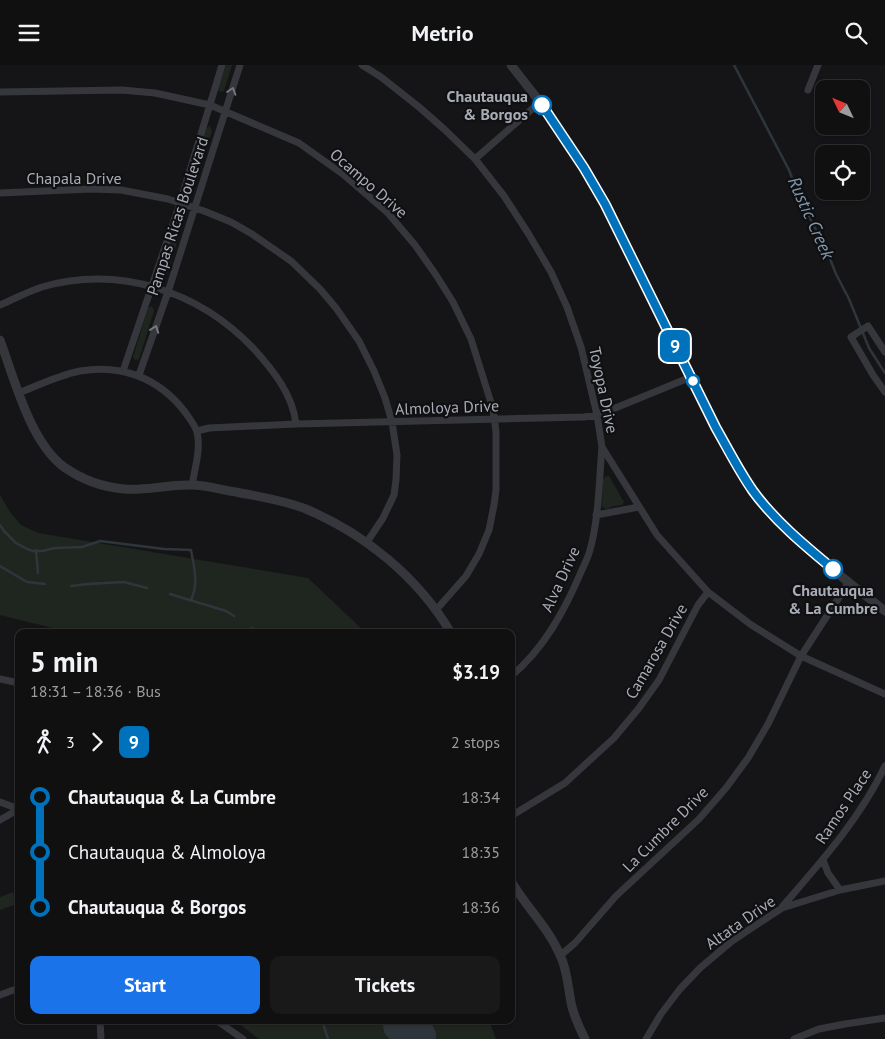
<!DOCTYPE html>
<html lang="en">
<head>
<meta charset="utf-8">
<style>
	body { margin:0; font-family:"PT Sans",sans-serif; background:#19191a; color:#f1f3f6; height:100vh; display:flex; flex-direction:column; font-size:19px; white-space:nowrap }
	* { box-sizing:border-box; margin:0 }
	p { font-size:16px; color:#9c9d9f }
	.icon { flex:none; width:28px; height:28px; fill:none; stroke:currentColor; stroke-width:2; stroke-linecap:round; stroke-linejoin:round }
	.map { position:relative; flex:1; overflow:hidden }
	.panel { position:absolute; left:15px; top:564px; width:500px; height:395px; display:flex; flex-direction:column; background:#101011; border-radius:10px; box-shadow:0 1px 4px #0004,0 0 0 1px #303031 }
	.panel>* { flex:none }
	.badge { padding:0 10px; border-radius:8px; font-size:18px; line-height:32px }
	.needle { width:32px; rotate:313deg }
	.tools { position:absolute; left:815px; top:15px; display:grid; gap:10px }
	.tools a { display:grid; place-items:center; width:55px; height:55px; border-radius:10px; background:#101011; box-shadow:0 1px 4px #0004,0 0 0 1px #303031; font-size:25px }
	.map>.badge { position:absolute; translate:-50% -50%; box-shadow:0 0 0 2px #fff }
	.legs { display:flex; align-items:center; gap:8px; height:55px; padding:0 15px; font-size:16px }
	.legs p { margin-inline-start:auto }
	.overview { display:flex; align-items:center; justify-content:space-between; height:85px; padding:0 15px }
	h1 { font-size:28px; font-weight:700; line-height:38px }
	.action { display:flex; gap:10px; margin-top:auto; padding:10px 15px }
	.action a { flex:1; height:58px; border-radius:10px; background:#1a73e8; color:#fff; font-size:20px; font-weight:700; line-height:58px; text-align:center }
	.action a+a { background:#19191a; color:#f1f3f6 }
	ul { padding:0 15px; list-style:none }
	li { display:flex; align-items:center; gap:18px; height:55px; font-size:19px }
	li i { display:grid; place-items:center; width:8px; height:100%; margin:0 6px; background:currentColor }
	li i::after { content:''; width:12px; height:12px; margin:-6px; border:4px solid; border-radius:50%; background:#101011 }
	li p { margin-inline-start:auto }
	li:first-child i { background:linear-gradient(#0000 50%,currentColor 0) }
	li:last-child i { background:linear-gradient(currentColor 50%,#0000 0) }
	header { display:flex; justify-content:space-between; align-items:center; height:65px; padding:0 15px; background:#101011; font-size:22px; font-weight:700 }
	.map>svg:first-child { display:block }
	.green { fill:#1f2620 }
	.water { fill:#2e363c }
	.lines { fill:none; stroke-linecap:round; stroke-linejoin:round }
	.stream { stroke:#2e363c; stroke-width:2.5 }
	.minor { stroke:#36373c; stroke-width:7 }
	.tertiary { stroke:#36373c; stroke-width:9 }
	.oneway { stroke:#75777f }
	.line-1-casing { stroke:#fff; stroke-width:11 }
	.line-1 { stroke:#0072bc; stroke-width:8 }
	.stop-1-dot { fill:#fff; stroke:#0072bc; stroke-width:2.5 }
	.labels { text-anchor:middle; stroke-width:4.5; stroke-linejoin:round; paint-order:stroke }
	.stop-label { font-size:16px; font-weight:bold; fill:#a8acb6; stroke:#101012; text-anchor:end }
	.street-label { font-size:16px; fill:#a8acb6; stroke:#101012 }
	.water-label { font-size:18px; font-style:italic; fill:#8099af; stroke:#101012 }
</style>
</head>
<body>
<header><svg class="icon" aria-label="menu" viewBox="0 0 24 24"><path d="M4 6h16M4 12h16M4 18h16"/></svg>Metrio<svg class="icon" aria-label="search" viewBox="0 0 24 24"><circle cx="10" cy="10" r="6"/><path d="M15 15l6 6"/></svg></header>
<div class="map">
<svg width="885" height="974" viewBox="0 0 885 974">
	<rect width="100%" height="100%" fill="#151517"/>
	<path class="green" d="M226,0H232L224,26L220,27L218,24Z
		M210,61L212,66L193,124L189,125L187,124L206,63Z
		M180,156L182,161L167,209L163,211L161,208L176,159Z
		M152,241L154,246L139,294L135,295L133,292L148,243Z
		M609,411L624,437L622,440L613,441L607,444L602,442L603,415L605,412Z
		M0,430L10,447L21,460L38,468L308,513L365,567L73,568L0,550Z
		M13,827L17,839L0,845V832Z
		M234,955H489L496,974H259Z"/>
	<path class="water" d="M383,955H430L436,968V974H390C383,969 383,963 383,955Z"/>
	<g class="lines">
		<path class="stream" d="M734,0L789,105L800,134L827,186L836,209L849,234L869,283L885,308
			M0,460L4,466L16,478L27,484L33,486H42L55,483L82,482L100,476L164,484L191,485C194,503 199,517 191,535
			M36,485L38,508
			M0,501L27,517L45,519
			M71,521L88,519L124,517L147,523
			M170,529L226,546L234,551
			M251,563L264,568
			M322,955L328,974"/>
		<path class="minor" d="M362,0L381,12L419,42L444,64L475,94L504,131L528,168L551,207L567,242L581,282L597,350L602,382L657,470L708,527L750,559L801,591L885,629
			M808,25L818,0
			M0,27L122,25L155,28L210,40L299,78L344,110L387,147L415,180L436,210L453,237L471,274L493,344L496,367V425L494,440L489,465L479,489L466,511L436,545
			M475,94L540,37
			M0,128L91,124L121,125L168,134L204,146L231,157L252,169L291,196L320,224L336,243L359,276L374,306L385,333L392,357L397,390L396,415L394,430L383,453L367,477
			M0,240C14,234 27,227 42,222C120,200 199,226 254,284C273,305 293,330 296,359
			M885,287L868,261L851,272L873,310L885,327
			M123,306L180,138L222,0
			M139,310L168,227L240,0
			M19,328C39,320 59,310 80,306C122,299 159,313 185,347C189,353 195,360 197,367C201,383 195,403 192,420
			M197,366L209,363L296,359L584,352L597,350L608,346L691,312
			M596,450L639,442
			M511,611C544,584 565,545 581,507C584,500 588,493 590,485C599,452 599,416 602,382
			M0,614L19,618
			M0,737L19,744
			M511,751L565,718L614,673L639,643L659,615L698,540L708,527
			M0,755L19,744
			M823,795L828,808L840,825
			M782,842C820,798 860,754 885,701
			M561,890L575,878L616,831L699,754L726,723L748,693L768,659L801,591L849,517
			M0,930L19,923
			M100,955L101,974
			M216,955L243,974
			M646,974L661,949L680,924L700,903L732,876L782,843L840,825L885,816
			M794,974L819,964L845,959L885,953"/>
		<path class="tertiary" d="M511,0L540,37L584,103L605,139L716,363C728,384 739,406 753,425C786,471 841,511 885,546
			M0,275C14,313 30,377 64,402C81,414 102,422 124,424C146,426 169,419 192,420C206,420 222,425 236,427C260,432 284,435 306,444C365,469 418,512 451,568
			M511,816C526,842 548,862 560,890C568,906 568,925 572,942C575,953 580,964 585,974"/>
	</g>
	<defs><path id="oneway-chevron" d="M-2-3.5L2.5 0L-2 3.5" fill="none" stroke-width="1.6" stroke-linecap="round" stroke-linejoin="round" transform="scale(1.25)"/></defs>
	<g class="oneway">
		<use href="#oneway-chevron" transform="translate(232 26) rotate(-72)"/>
		<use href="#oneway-chevron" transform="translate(155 264) rotate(-70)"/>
	</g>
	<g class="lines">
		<defs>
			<path id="line-1" d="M542,40L584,103L605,139L716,363C728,384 739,406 753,426C775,456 804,480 833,504"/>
		</defs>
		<use href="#line-1" class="line-1-casing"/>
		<use href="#line-1" class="line-1"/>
	</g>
	<g class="stop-1-dot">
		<circle cx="542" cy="40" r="9"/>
		<circle cx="693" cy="316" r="6"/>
		<circle cx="833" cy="504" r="9"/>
	</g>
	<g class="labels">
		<g class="stop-label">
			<text x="528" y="37">Chautauqua<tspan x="528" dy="18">&amp; Borgos</tspan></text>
			<text x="833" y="531" text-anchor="middle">Chautauqua<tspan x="833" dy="18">&amp; La Cumbre</tspan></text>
		</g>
		<g class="street-label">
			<text x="74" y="119">Chapala Drive</text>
			<text transform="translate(369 118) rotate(41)" y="6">Ocampo Drive</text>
			<text transform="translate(177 151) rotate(-72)" y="6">Pampas Ricas Boulevard</text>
			<text transform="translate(604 325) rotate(78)" y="6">Toyopa Drive</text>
			<text transform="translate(447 342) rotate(-2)" y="6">Almoloya Drive</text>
			<text transform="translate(560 514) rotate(-65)" y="6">Alva Drive</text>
			<text transform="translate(656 586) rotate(-60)" y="6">Camarosa Drive</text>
			<text transform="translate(843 741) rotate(-56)" y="6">Ramos Place</text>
			<text transform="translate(665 764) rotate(-45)" y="6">La Cumbre Drive</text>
			<text transform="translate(740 857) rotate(-35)" y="6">Altata Drive</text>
		</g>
		<g class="water-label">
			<text transform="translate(811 153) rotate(66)" y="6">Rustic Creek</text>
		</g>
	</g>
</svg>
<div class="tools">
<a><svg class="needle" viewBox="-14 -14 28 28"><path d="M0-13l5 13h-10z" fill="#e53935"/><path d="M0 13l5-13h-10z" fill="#9c9d9f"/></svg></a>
<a><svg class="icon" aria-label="locate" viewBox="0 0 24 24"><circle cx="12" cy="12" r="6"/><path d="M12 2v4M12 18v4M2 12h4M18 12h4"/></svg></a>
</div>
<b class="badge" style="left:675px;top:281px;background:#0072bc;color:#fff">9</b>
<section class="panel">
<div class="overview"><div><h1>5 min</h1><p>18:31 – 18:36 · Bus</p></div><b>$3.19</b></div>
<div class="legs"><svg class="icon" aria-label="walk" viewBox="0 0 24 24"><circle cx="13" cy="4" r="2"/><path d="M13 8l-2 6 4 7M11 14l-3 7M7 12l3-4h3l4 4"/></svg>3<svg class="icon" aria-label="forward" viewBox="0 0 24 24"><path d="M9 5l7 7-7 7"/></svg><b class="badge" style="background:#0072bc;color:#fff">9</b><p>2 stops</p></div>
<ul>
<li><i style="color:#0072bc"></i><b>Chautauqua &amp; La Cumbre</b><p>18:34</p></li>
<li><i style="color:#0072bc"></i><span>Chautauqua &amp; Almoloya</span><p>18:35</p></li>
<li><i style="color:#0072bc"></i><b>Chautauqua &amp; Borgos</b><p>18:36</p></li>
</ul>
<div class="action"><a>Start</a><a>Tickets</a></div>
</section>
</div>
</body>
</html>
